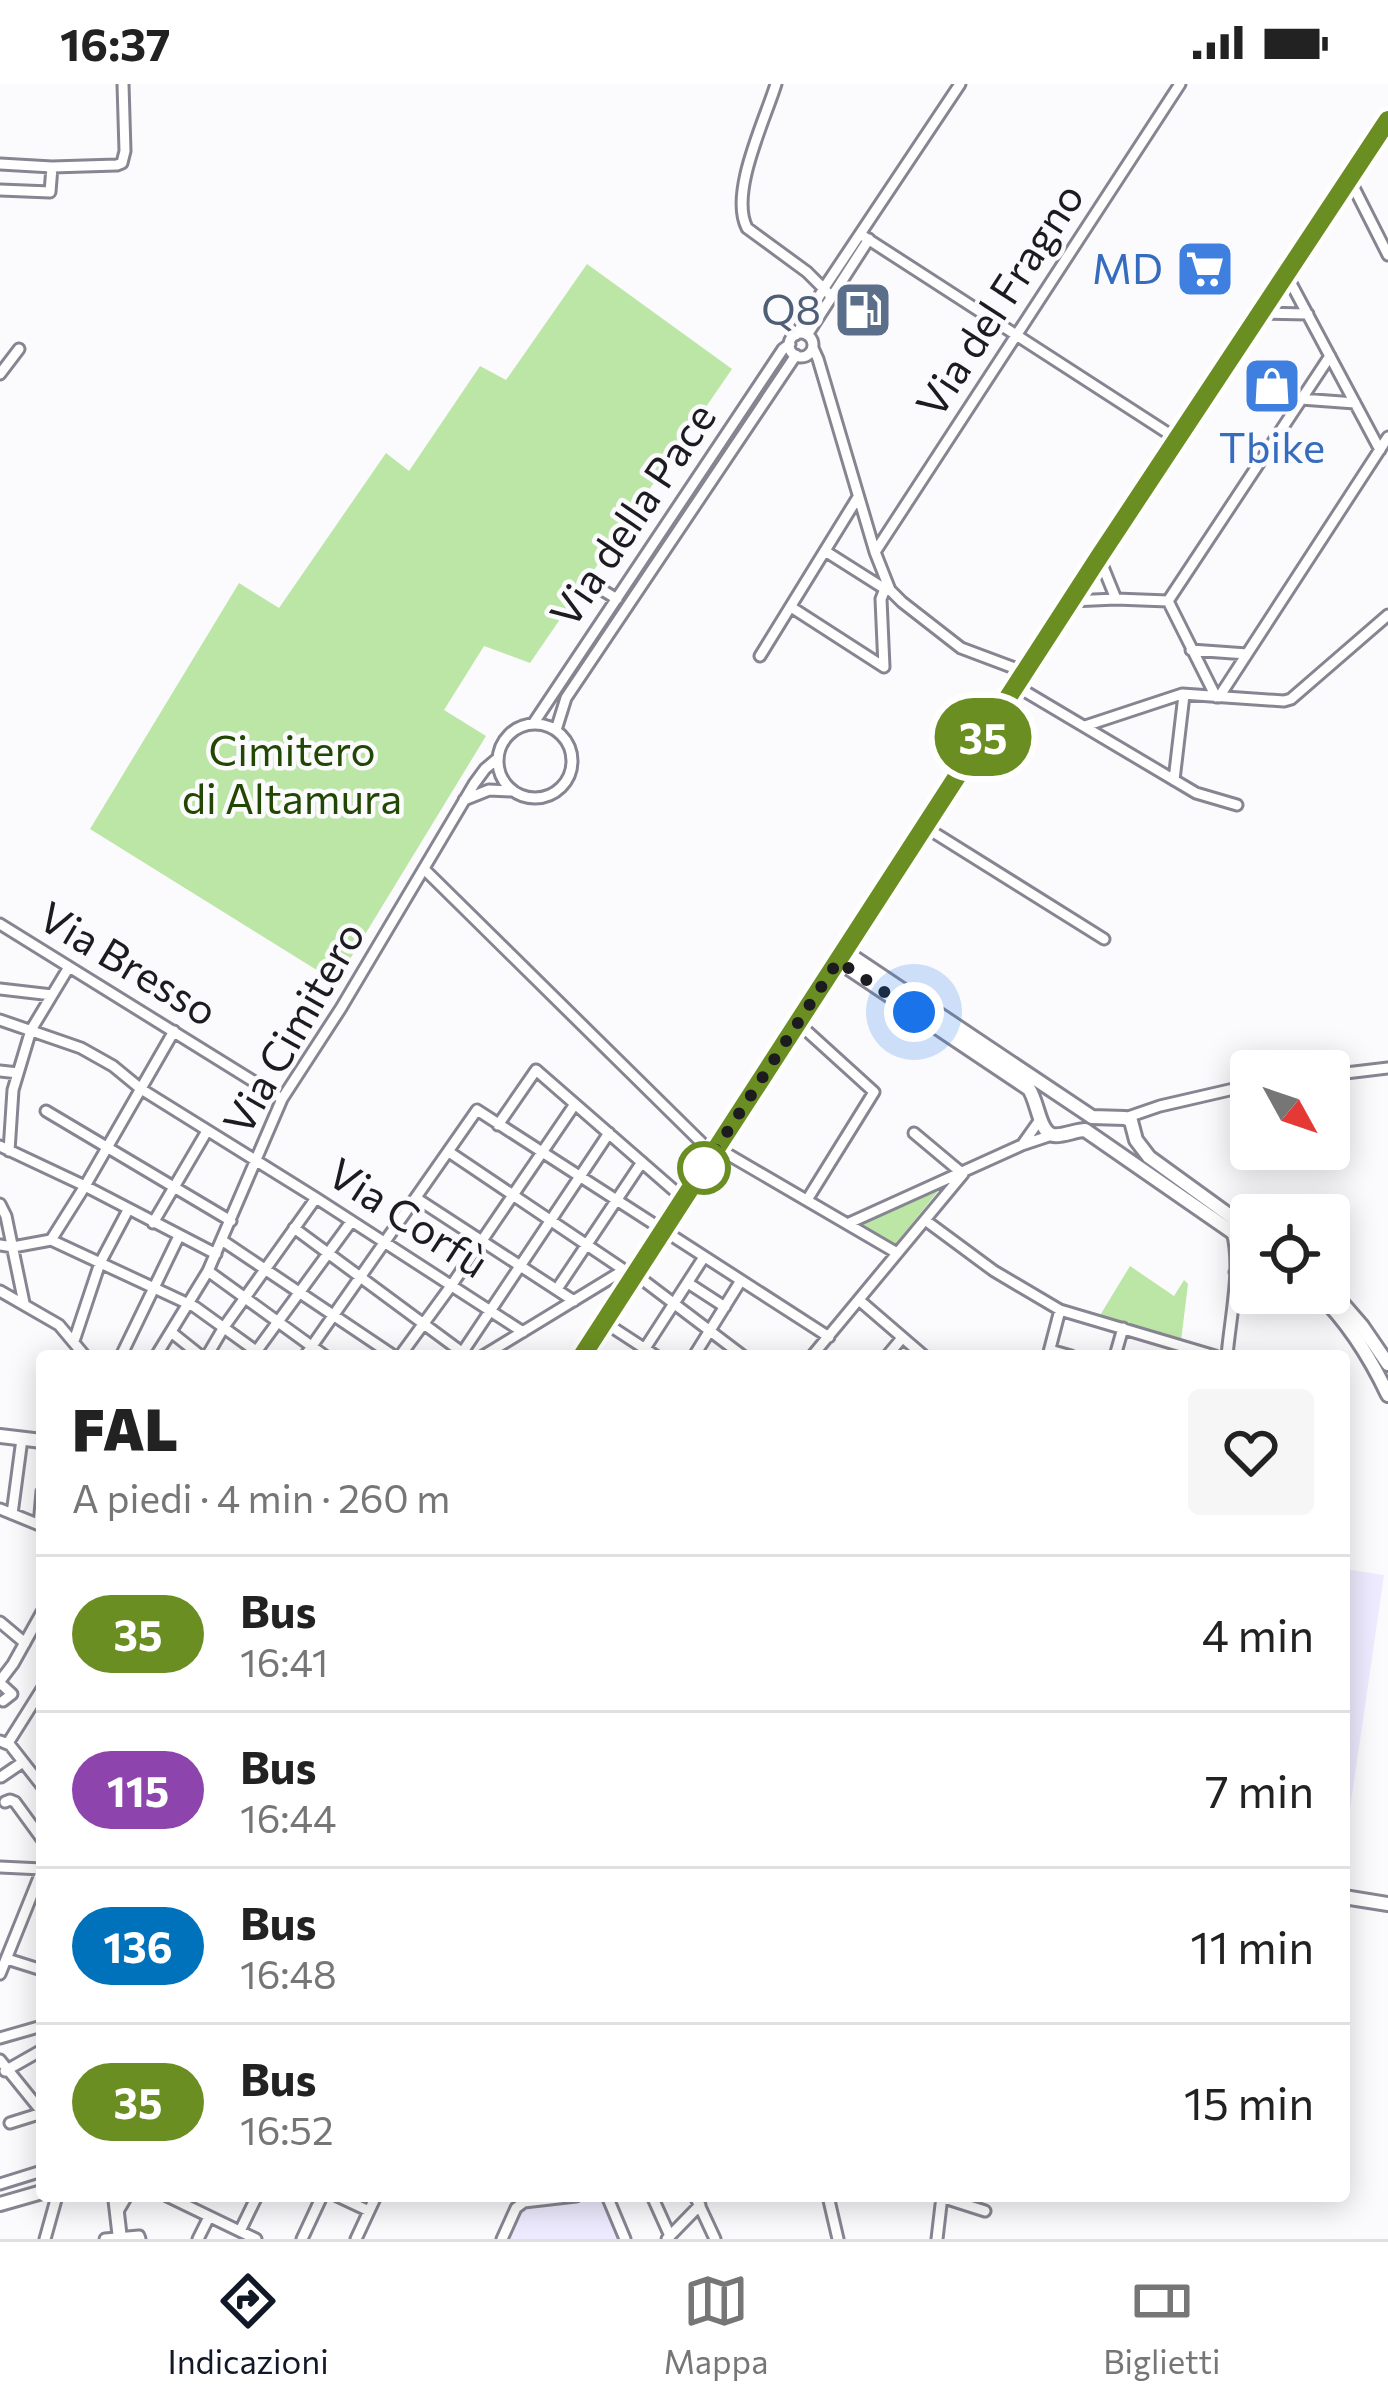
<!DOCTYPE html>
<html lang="it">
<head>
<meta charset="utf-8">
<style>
	body { margin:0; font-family:Commissioner,sans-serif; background:#f6f6f6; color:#222; height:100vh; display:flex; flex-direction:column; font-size:45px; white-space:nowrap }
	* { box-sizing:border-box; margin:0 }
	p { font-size:39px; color:#767676 }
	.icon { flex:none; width:66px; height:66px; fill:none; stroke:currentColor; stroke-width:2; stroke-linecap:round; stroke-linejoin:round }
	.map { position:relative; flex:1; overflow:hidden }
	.drawer { position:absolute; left:36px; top:1266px; width:1314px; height:852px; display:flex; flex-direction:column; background:#fff; border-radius:12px; box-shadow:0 6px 30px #0003 }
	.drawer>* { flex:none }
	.badge { padding:0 24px; border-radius:39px; font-size:42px; line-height:78px }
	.needle { width:78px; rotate:130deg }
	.tools { position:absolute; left:1230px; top:966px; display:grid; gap:24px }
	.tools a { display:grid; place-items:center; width:120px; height:120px; border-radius:12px; background:#fff; box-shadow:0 6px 30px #0003; font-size:60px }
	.you { position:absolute; width:60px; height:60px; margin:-30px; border:9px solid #fff; border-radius:50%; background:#1a73e8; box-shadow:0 0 0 18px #1a73e833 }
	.map>.badge { position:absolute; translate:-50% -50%; box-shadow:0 0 0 6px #fff }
	.round { display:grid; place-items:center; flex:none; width:126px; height:126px; border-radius:12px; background:#f6f6f6 }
	.headline { display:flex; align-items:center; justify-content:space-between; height:204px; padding:0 36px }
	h1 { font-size:57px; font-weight:800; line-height:90px }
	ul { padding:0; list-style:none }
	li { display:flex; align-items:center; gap:36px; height:156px; padding:0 36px; border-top:3px solid #e0e0e0 }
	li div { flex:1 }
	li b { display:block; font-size:45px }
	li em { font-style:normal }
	li .badge { min-width:132px; font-weight:700; text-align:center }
	.status { display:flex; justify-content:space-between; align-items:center; height:84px; padding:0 60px; background:#fff; direction:ltr }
	.status svg { height:33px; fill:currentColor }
	.tab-bar { display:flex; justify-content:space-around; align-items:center; height:168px; border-top:3px solid #e0e0e0; background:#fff; font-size:33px; color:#767676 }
	.tab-bar a { display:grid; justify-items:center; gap:6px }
	.tab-bar .current { color:#111827 }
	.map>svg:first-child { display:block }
	.built { fill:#eeeaff }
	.green { fill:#bce6a6 }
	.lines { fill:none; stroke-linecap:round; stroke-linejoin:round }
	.street-casing { stroke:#878591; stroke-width:15 }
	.secondary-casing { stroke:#878591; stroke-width:18 }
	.street { stroke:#fff; stroke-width:9 }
	.secondary { stroke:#fff; stroke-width:12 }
	.line-casing { stroke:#fff; stroke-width:27 }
	.line { stroke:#6b8e23; stroke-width:18 }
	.walk { stroke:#1c1b20; stroke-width:12; stroke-dasharray:0 21.6 }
	.stop-dot { fill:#fff; stroke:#6b8e23; stroke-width:6 }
	.labels { text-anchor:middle; stroke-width:9; stroke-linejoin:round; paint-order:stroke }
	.shop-label { font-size:42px; fill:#366cbe; stroke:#fbfafd; text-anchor:end }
	.street-label { font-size:42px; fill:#1c1b20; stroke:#fbfafd }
	.service-label { font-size:42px; fill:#4e5e75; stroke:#fbfafd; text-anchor:end }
	.park-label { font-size:42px; fill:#224703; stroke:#fbfafd }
</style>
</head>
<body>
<div class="status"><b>16:37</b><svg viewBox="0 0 49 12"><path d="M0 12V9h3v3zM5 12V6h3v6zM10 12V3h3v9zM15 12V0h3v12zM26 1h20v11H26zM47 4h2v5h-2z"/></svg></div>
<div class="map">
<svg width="1388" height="2155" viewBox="0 0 1388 2155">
	<rect width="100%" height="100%" fill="#fbfafd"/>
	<path class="built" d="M1344,1485L1384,1491L1344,1766Z
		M601,2112H605L621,2155H507L519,2127L525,2122Z"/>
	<path class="green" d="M587,180L732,285L530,579L484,562L444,626L486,652L336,898L90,745L239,499L279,524L386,369L409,387L480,282L506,296Z
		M938,1107L895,1161L856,1141Z
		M1130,1182L1174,1212L1184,1196L1188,1200L1181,1257L1099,1233Z"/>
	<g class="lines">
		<defs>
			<path id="street" d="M776,0C765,36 729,109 747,144L807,188L832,213
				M0,80L52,83L50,108L0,106
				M52,83L117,81L122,79L125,67L123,0
				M1350,96L1388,171
				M860,150L1177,355
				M1286,190L1380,366
				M1260,229L1308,230
				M789 261a12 12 0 1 1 24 0a12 12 0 1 1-24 0Z
				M796,251L824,204L960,0
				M807,251L869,155
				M813,264L818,275L875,468L890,506L902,518L961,564L1025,588
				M0,290L19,265
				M1301,315L1355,319
				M825,467L885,505
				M875,468L1180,0
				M594,501L617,515
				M1116,515L1168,517L1216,613
				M1071,517L1116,515L1099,473
				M1168,517L1330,272
				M791,523L884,583
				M1191,566L1247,570
				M760,572L858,413
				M884,583L881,515L887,500
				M1016,602L1196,709L1237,721
				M1219,613L1388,353
				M533,640L783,265L790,260
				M498 677a37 37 0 1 1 74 0a37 37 0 1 1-74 0Z
				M1085,642L1182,610L1284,617L1291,615L1388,531
				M556,646L566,614L796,271
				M1174,696L1184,611
				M464,716L489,706L511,707
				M925,743L1104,855
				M424,785L713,1070
				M0,840L282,1015
				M0,905L52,911
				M0,936L81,964L113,982L141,1005L316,1114L523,1248
				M798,939L874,1008L807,1116
				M0,987L18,989
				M1329,991L1388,984
				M46,1027L231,1137
				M1125,1034L1160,1022L1251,1001
				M498,1041L536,986L684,1115
				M914,1049L963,1090
				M1022,1061L1039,1037
				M0,1062L85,1102L216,1170
				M717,1064L897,1169
				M9,1067L13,1006L31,946L69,883
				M449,1068L624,1186
				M416,1114L574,1217
				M0,1120L6,1132L24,1219
				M925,1136L994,1187L1060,1226L1215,1272
				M153,1139L207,1047
				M847,1140L1022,1061L1052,1051
				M294,1144L463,1269
				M51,1156L85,1102L174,947
				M223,1157L394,1272
				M0,1161L13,1163L51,1156L195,1223L263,1272
				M208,1187L325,1272
				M1235,1188L1242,1177L1251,1170
				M688,1199L725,1223
				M557,1205L642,1078
				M0,1207L59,1241L85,1272
				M859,1216L924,1272
				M604,1238L656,1272
				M171,1248L201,1272
				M74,1257L100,1179L128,1126
				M1050,1266L1071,1272
				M255,1269L351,1138
				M462,1269L609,1049
				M121,1272L179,1152
				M156,1272L208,1187L282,1015L341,924L474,700L485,685L498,674
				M207,1272L224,1243L316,1114
				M305,1272L477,1026L829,1253
				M400,1272L451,1202L575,1020
				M483,1272L624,1186L635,1190L743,1272
				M640,1272L704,1173
				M694,1272L740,1198
				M812,1272L963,1090
				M887,1272L902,1254
				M1048,1272L1060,1226
				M1115,1272L1123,1244
				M1227,1272C1230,1235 1242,1183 1232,1148
				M0,1425L42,1442
				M12,1430L22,1355
				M39,1441L42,1408
				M0,1538L25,1559
				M0,1597L13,1580L42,1528
				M0,1599L12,1610L3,1617
				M0,1657L10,1661L42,1702
				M8,1659L42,1605
				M1,1693L23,1678
				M5,1718L10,1716L15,1718L42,1755
				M0,1783L42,1785
				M7,1875L42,1886
				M0,1890L42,1786
				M0,1954L42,1942
				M0,1976L42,2028
				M5,1987L42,1966
				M10,2039L42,2029
				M0,2100L42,2087
				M167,2112L256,2155
				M337,2112L369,2127
				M607,2112L625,2155
				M652,2112L670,2152
				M695,2112L715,2155
				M828,2112L838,2155
				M938,2112L985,2127
				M117,2129L127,2112
				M240,2147L257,2112
				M45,2155L57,2112
				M105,2155L139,2152L140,2155
				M198,2155L209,2133
				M302,2155L322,2112
				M356,2155L376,2112
				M502,2155L516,2124L524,2118L576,2112
				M667,2155L700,2121
				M937,2155L942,2112"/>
			<path id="secondary" d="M844,867L1092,1033L1125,1034L1131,1037L1136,1056L1149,1073L1251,1147
				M838,877L1029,1005C1038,1018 1039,1048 1053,1051C1061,1053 1076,1046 1085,1046L1251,1161
				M1329,1204L1362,1242L1388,1280
				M1318,1209C1347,1237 1371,1275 1388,1311
				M582,1272L1099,473L1388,36
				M0,1352L42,1357
				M1344,1813L1388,1820
				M115,2112L120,2155
				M0,2120L42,2108"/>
		</defs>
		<use href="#street" class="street-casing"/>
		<use href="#secondary" class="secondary-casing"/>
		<use href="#street" class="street"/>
		<use href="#secondary" class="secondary"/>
	</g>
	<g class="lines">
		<defs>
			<path id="line" d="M582,1272L1099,473L1388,36"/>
		</defs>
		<use href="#line" class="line-casing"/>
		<use href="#line" class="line"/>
		<path class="walk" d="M704,1084L698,1093L838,877L914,928"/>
	</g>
	<defs>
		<symbol id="supermarket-square" viewBox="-11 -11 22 22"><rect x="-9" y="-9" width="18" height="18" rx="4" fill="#3f7fe0" stroke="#fbfafd"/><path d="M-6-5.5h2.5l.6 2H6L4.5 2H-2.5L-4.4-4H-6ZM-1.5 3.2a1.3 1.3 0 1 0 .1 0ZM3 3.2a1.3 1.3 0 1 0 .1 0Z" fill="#fff"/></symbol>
		<symbol id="fuel-square" viewBox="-11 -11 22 22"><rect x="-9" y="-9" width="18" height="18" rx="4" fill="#5c6f8a" stroke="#fbfafd"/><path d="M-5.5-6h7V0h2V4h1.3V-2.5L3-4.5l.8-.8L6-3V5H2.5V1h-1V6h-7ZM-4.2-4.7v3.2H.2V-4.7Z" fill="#fff"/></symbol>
		<symbol id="shop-square" viewBox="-11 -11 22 22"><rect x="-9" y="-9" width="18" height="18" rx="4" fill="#3f7fe0" stroke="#fbfafd"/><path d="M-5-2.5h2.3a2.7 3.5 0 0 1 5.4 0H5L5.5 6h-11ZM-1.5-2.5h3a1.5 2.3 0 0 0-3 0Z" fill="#fff"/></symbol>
	</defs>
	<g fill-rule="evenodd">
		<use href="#supermarket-square" x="1172" y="152" width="66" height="66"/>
		<use href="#fuel-square" x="830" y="193" width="66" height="66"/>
		<use href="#shop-square" x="1239" y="269" width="66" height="66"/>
	</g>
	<circle class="stop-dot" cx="704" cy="1084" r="24"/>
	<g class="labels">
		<g class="shop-label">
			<text x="1163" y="200">MD</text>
			<text x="1272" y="379" text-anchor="middle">Tbike</text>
		</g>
		<g class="street-label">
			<text transform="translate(1000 216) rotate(-57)" y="15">Via del Fragno</text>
			<text transform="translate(633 431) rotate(-56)" y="15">Via della Pace</text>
			<text transform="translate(128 880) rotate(31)" y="15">Via Bresso</text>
			<text transform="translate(294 944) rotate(-60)" y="15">Via Cimitero</text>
			<text transform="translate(408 1134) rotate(33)" y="15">Via Corfù</text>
		</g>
		<g class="service-label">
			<text x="821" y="241">Q8</text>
		</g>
		<g class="park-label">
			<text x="292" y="682">Cimitero<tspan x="292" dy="48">di Altamura</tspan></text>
		</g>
	</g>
</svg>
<div class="tools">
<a><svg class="needle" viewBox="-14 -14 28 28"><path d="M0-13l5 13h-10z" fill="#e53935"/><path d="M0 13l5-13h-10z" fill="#767676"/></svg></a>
<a><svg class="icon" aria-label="locate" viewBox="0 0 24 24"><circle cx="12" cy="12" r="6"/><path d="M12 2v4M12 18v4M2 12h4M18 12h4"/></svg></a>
</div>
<div class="you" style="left:914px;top:928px"></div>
<b class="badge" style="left:983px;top:653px;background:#6b8e23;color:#fff">35</b>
<section class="drawer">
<div class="headline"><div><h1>FAL</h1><p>A piedi · 4 min · 260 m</p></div><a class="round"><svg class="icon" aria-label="heart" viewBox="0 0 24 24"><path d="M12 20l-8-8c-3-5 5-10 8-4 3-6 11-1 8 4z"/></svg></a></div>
<ul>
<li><span class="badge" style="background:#6b8e23;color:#fff">35</span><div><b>Bus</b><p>16:41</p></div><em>4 min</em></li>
<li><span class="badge" style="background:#8e44ad;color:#fff">115</span><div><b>Bus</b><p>16:44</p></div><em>7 min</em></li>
<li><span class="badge" style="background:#0072bc;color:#fff">136</span><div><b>Bus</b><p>16:48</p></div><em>11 min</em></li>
<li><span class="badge" style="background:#6b8e23;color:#fff">35</span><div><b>Bus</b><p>16:52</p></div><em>15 min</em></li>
</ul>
</section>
</div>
<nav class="tab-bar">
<a class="current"><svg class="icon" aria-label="directions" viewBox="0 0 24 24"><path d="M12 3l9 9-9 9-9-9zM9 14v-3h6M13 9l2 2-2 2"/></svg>Indicazioni</a>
<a><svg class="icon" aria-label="map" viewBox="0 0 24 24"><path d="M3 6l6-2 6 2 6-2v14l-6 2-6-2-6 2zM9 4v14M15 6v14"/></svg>Mappa</a>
<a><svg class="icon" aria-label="tickets" viewBox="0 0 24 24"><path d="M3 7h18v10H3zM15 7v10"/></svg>Biglietti</a>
</nav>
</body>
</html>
